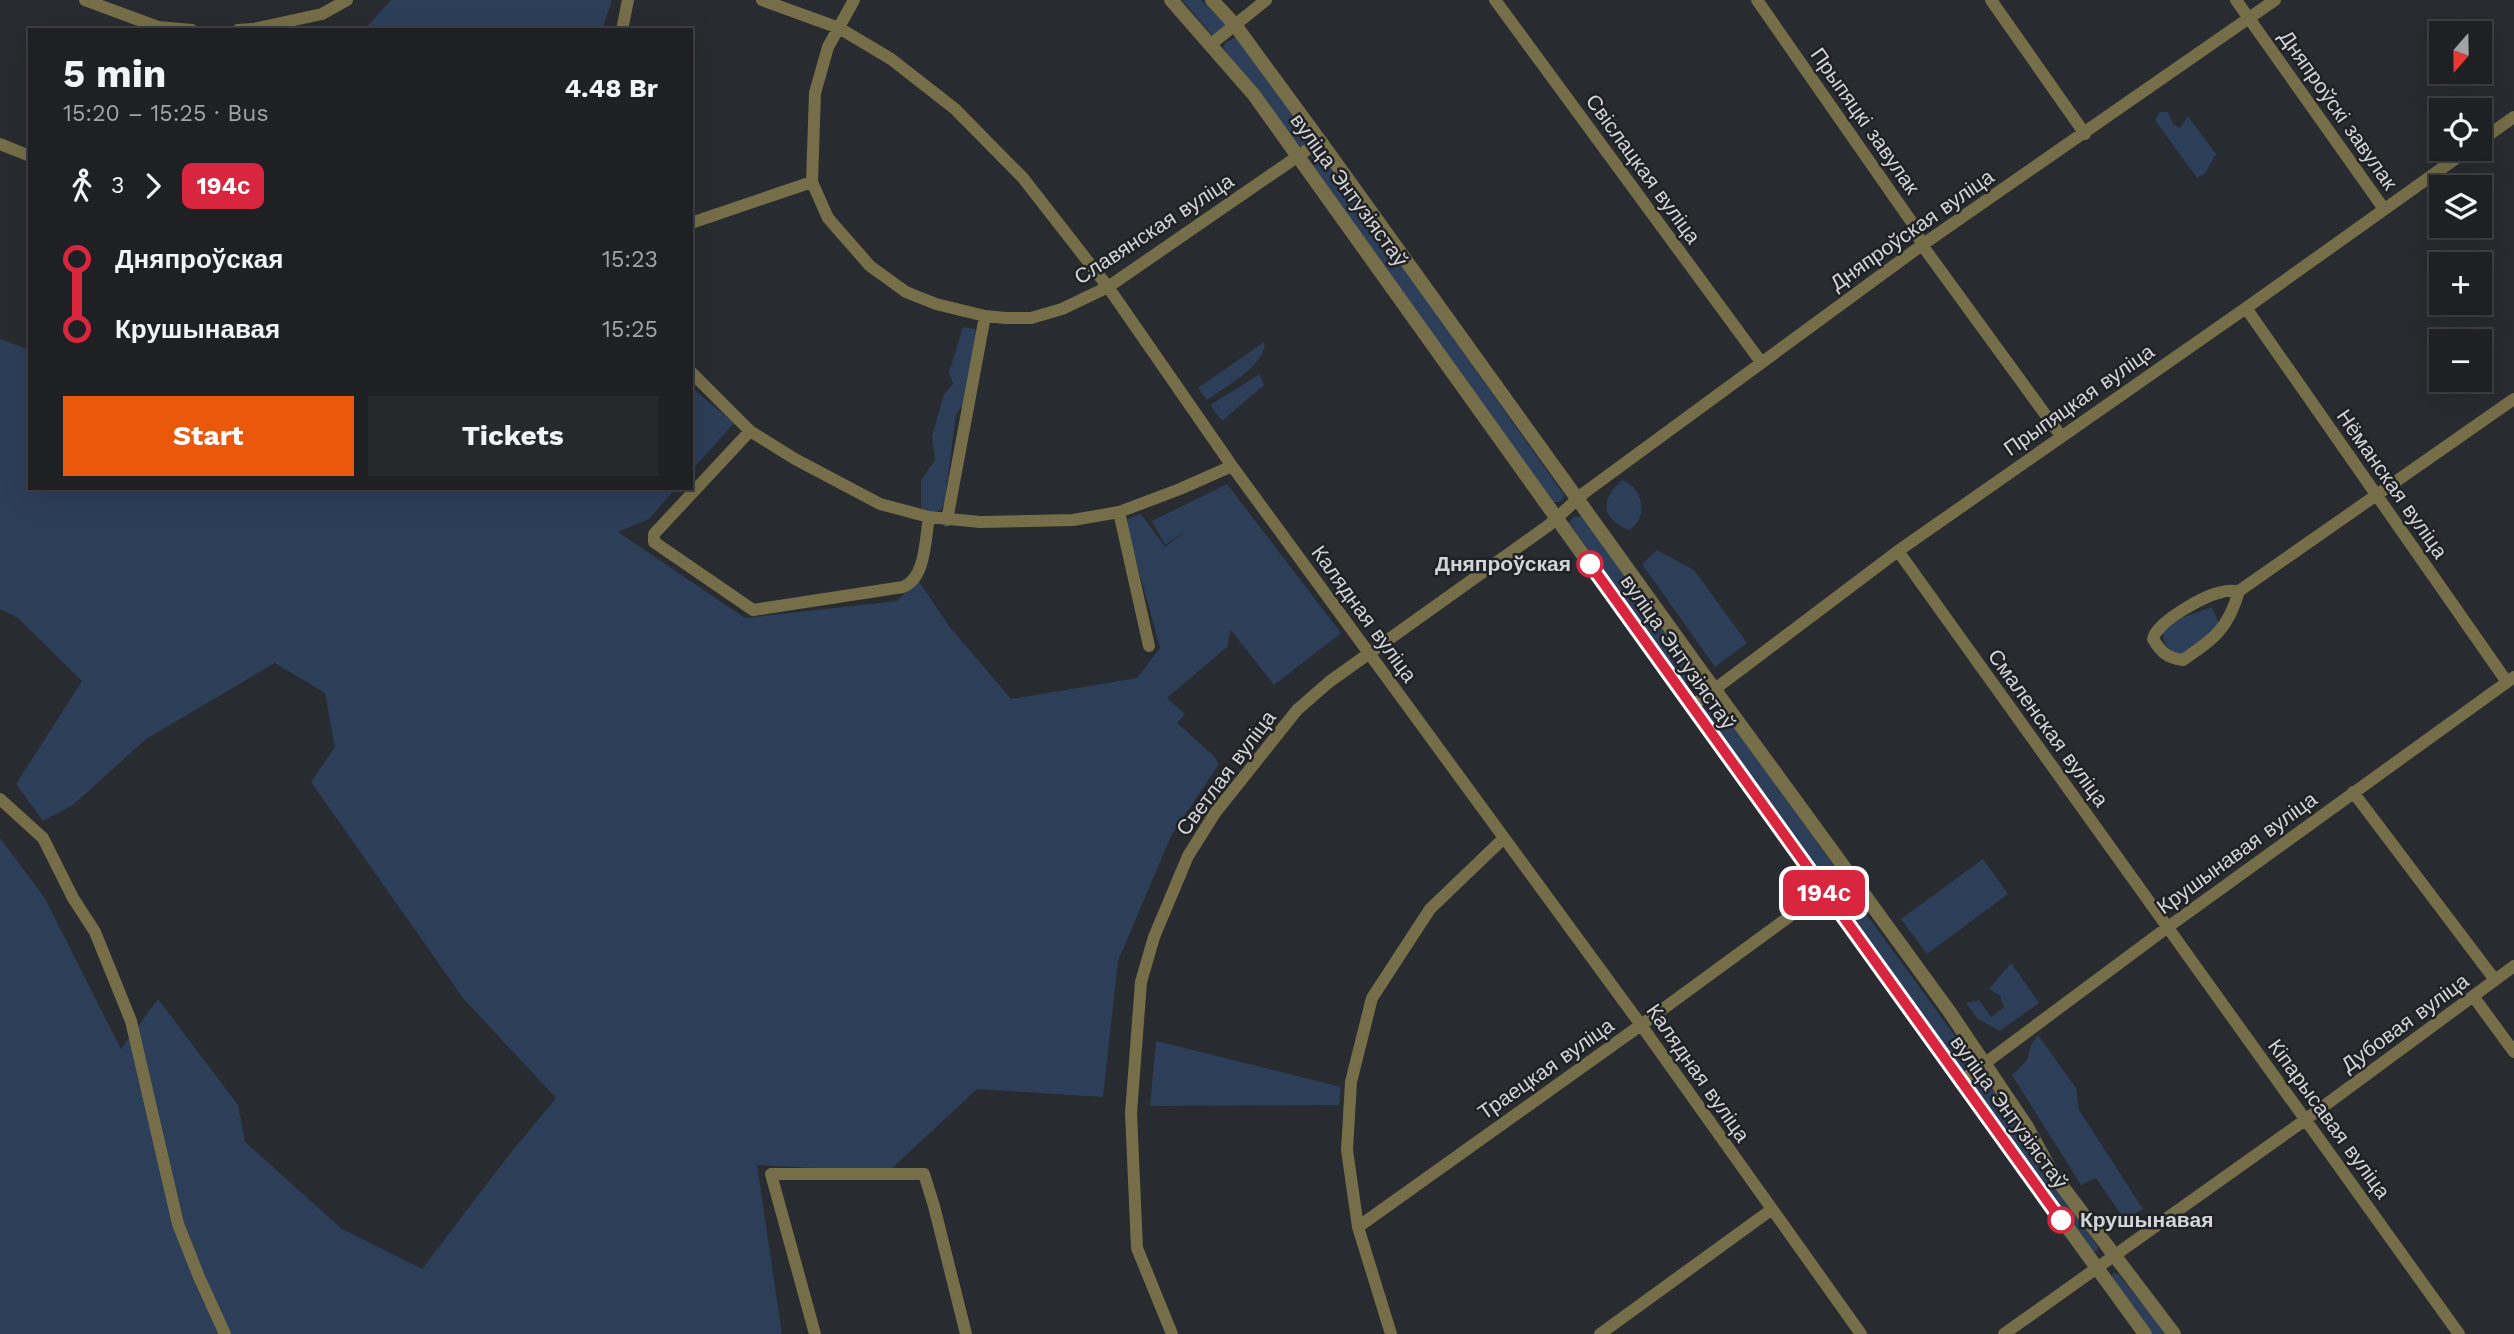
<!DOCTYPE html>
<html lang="en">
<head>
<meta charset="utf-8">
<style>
	body { margin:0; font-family:"Work Sans",sans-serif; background:#26282b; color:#f1f3f6; height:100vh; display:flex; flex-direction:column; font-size:26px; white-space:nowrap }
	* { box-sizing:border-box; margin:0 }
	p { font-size:23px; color:#a1a3a6 }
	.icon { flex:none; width:38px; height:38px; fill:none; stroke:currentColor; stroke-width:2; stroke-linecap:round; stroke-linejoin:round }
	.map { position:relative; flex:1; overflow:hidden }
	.drawer { position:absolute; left:28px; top:28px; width:665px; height:462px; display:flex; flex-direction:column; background:#1e2023; border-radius:0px; box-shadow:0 7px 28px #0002,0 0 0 2px #3c3e41 }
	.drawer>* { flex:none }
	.badge { padding:0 14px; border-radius:10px; font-size:24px; line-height:46px }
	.needle { width:46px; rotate:200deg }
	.fabs { position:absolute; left:2429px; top:21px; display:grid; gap:14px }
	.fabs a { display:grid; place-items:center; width:63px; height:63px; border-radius:0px; background:#1e2023; box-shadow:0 7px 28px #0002,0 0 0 2px #3c3e41; font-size:35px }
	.map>.badge { position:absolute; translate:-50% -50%; box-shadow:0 0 0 4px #fff }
	.legs { display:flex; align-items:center; gap:10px; height:77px; padding:0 35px; font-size:23px }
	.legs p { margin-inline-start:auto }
	.summary { display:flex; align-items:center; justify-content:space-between; height:119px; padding:0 35px }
	h1 { font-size:38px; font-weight:700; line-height:52px }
	.button { display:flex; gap:14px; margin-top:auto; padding:14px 35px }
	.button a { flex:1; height:80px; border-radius:0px; background:#ea580c; color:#fff; font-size:28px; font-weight:700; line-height:80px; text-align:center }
	.button a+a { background:#26282b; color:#f1f3f6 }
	ul { padding:0 35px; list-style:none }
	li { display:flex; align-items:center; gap:24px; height:70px; font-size:26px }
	li i { display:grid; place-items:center; width:10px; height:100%; margin:0 9px; background:currentColor }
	li i::after { content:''; width:18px; height:18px; margin:-9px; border:5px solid; border-radius:50%; background:#1e2023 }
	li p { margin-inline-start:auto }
	li:first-child i { background:linear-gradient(#0000 50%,currentColor 0) }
	li:last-child i { background:linear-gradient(currentColor 50%,#0000 0) }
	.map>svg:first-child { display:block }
	.green { fill:#2d3e59 }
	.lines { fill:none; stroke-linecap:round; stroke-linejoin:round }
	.minor { stroke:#756e48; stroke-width:12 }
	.tertiary { stroke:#756e48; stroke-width:14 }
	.line-1-casing { stroke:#fff; stroke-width:16 }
	.line-1 { stroke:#d7263d; stroke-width:10 }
	.stop-1-dot { fill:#fff; stroke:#d7263d; stroke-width:3.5 }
	.labels { text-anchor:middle; stroke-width:5; stroke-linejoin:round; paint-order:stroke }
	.street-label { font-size:21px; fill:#d3d4d7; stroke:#1f2125 }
	.stop-label { font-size:21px; font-weight:bold; fill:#d3d4d7; stroke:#1f2125; text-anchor:end }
</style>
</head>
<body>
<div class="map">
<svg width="2514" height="1334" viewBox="0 0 2514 1334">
	<rect width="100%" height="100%" fill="#282b2f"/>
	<path class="green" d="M391,0H612L602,30H364Z
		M1182,0H1201L1226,25L1213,36Z
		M1236,37L1308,136V142L1302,147L1298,145L1223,48L1225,43Z
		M2160,112H2168L2173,124L2180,128L2188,116L2216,154L2205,173L2197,178L2155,120Z
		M1318,154L1324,155L1564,495L1560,502H1552L1309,163L1313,156Z
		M963,327L975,329L977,337L963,405L956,414L945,499L941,510L932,512L921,508V480L935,460L932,436L944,394L953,384L949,372Z
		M0,339L27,349L30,347V488H676L649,519L618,532L745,618L897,601L918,580L949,626L1011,699L1137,678L1160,648L1125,520L1141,514L1165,547L1187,530L1165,545L1152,521L1227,484L1341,633L1274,685L1231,630L1227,647L1167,698L1185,714L1177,723L1213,755L1219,764L1171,836L1118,961L1103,1097L977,1089L888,1172L757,1165L782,1334H0V838L44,897L121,1049L158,999L238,1105L245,1142L342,1229L422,1269L505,1160L556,1098L463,998L311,782L335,747L325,693L275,663L146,739L73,805L43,821L16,784L82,681L18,618L0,609Z
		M1264,342C1269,363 1222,389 1207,400L1198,388Z
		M1260,374L1264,385L1222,421L1210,405Z
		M691,387L734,423L691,471Z
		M1622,480C1644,488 1649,518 1629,530C1600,518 1600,500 1622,480Z
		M1582,516L1695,675L1683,684L1569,523L1573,517Z
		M1657,550L1694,570L1747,643L1715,667L1642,564Z
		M2212,607L2219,624L2196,647L2180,655C2168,651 2164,644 2162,632L2181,618Z
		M1715,700L1838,872L1833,878L1825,882L1703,710Z
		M1983,859L2008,894L1927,954L1901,919Z
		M1846,886L1971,1058L1972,1063L1968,1068L1962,1070L1958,1066L1834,895Z
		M2011,963L2039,1003L2000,1031L1978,1019L1966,1003L1979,1000L1991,1017L2004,1007L2000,996L1989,989Z
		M2038,1035L2076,1088L2079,1110L2143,1209L2124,1219L2096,1178L2081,1185L2012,1075L2027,1060L2031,1045Z
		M1156,1041L1341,1087L1339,1105L1150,1106Z
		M1984,1077L1990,1080L2037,1158L2098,1247L2097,1251H2091L1975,1088V1083Z
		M2115,1273L2118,1274L2167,1334H2151L2112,1278V1274Z"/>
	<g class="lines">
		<path class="minor" d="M85,0L158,27L192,30
			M762,0L839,28L891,59L955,109L1023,178L1108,287L1232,466L1641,1025L1861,1334
			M854,0L828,47L815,93L812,182L828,218L870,266L906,292L936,304L985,316L1006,318H1031L1062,309L1108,287L1320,141
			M1495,0L1761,362
			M1757,0L1913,224L1922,245L2061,436
			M1991,0L2085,134
			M2236,0L2384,209
			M238,30L253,29L322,14L347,0
			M622,30L628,0
			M1210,45L1266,0
			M2480,141L2514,117
			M0,144L30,156
			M691,223L812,182
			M2246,308L2507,682
			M691,372L750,431L795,459L880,504L929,517L980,522L1029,521L1073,520L1119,512L1180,489L1232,466
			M750,431L654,534V542L753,610L903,587C926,578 925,539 929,517
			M1119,512L1149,646
			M947,520L985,316
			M1898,551L2459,1334
			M2239,591C2228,629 2215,638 2183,660C2167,658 2161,652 2153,639C2156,622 2205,595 2222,592C2227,590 2234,591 2239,591L2514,399
			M1691,707L1898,551L2246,308L2469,149
			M2353,792L2495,980
			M0,799L43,838L73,898L95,932L131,1021L178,1224L199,1277L225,1334
			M2473,996L2514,1052
			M1961,1081L2168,927L2514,677
			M1358,1227L1641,1025L1849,873
			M815,1334L771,1174H924L934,1206L966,1334
			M1172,1334L1137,1248L1131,1113L1141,982L1154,937L1188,856L1215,813L1297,710L1329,682L1549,525L1584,493L1922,245L2275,0
			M1391,1334L1358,1227L1347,1150L1351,1082L1372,998L1430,909L1504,838
			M1600,1334L1771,1210
			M2004,1334L2305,1120L2514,966"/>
		<path class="tertiary" d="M1171,0L1254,95L1824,892L2145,1334
			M1212,0L1235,25L1320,141L1704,675L1949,1011L2027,1127L2052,1173L2174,1334"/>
	</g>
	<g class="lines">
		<defs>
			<path id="line-1" d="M1590,564L2061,1220"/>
		</defs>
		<use href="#line-1" class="line-1-casing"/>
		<use href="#line-1" class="line-1"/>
	</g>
	<g class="stop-1-dot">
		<circle cx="1590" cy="564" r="12"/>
		<circle cx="2061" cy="1220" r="12"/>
	</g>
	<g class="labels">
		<g class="street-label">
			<text transform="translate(2338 110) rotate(55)" y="7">Дняпроўскі завулак</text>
			<text transform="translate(1865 121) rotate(55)" y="7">Прыпяцкі завулак</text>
			<text transform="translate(1643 169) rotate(54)" y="7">Свіслацкая вуліца</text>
			<text transform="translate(1349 190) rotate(54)" y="7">вуліца Энтузіястаў</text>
			<text transform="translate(1154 229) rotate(-33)" y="7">Славянская вуліца</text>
			<text transform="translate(1912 230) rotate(-35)" y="7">Дняпроўская вуліца</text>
			<text transform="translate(2079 400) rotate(-35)" y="7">Прыпяцкая вуліца</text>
			<text transform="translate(2392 484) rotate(55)" y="7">Нёманская вуліца</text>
			<text transform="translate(1364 614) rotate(54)" y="7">Калядная вуліца</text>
			<text transform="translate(1678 652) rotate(55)" y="7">вуліца Энтузіястаў</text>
			<text transform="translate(2048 728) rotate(54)" y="7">Смаленская вуліца</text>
			<text transform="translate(1226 773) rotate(-53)" y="7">Светлая вуліца</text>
			<text transform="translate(2237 853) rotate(-36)" y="7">Крушынавая вуліца</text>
			<text transform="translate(2405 1023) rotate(-36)" y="7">Дубовая вуліца</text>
			<text transform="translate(1546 1069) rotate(-35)" y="7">Траецкая вуліца</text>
			<text transform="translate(1698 1073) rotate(55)" y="7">Калядная вуліца</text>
			<text transform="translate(2009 1112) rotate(54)" y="7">вуліца Энтузіястаў</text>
			<text transform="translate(2329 1119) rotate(54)" y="7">Кіпарысавая вуліца</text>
		</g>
		<g class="stop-label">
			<text x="1571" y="571">Дняпроўская</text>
			<text x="2080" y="1227" text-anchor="start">Крушынавая</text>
		</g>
	</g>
</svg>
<div class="fabs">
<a><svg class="needle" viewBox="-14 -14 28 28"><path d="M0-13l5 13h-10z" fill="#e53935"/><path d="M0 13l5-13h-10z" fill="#a1a3a6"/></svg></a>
<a><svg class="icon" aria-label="locate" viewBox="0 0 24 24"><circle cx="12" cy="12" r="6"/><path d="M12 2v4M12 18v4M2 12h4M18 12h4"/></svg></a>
<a><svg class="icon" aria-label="layers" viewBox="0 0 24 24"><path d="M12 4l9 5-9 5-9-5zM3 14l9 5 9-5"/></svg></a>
<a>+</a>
<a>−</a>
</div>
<b class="badge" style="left:1824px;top:893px;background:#d7263d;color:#fff">194с</b>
<section class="drawer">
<div class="summary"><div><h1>5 min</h1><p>15:20 – 15:25 · Bus</p></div><b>4.48 Br</b></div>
<div class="legs"><svg class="icon" aria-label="walk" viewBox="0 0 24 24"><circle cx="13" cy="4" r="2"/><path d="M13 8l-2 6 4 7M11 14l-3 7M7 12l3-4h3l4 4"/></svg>3<svg class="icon" aria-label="forward" viewBox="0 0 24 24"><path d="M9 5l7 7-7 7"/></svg><b class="badge" style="background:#d7263d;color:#fff">194с</b></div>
<ul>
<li><i style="color:#d7263d"></i><b>Дняпроўская</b><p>15:23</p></li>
<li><i style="color:#d7263d"></i><b>Крушынавая</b><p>15:25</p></li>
</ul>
<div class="button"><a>Start</a><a>Tickets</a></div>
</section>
</div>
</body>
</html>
